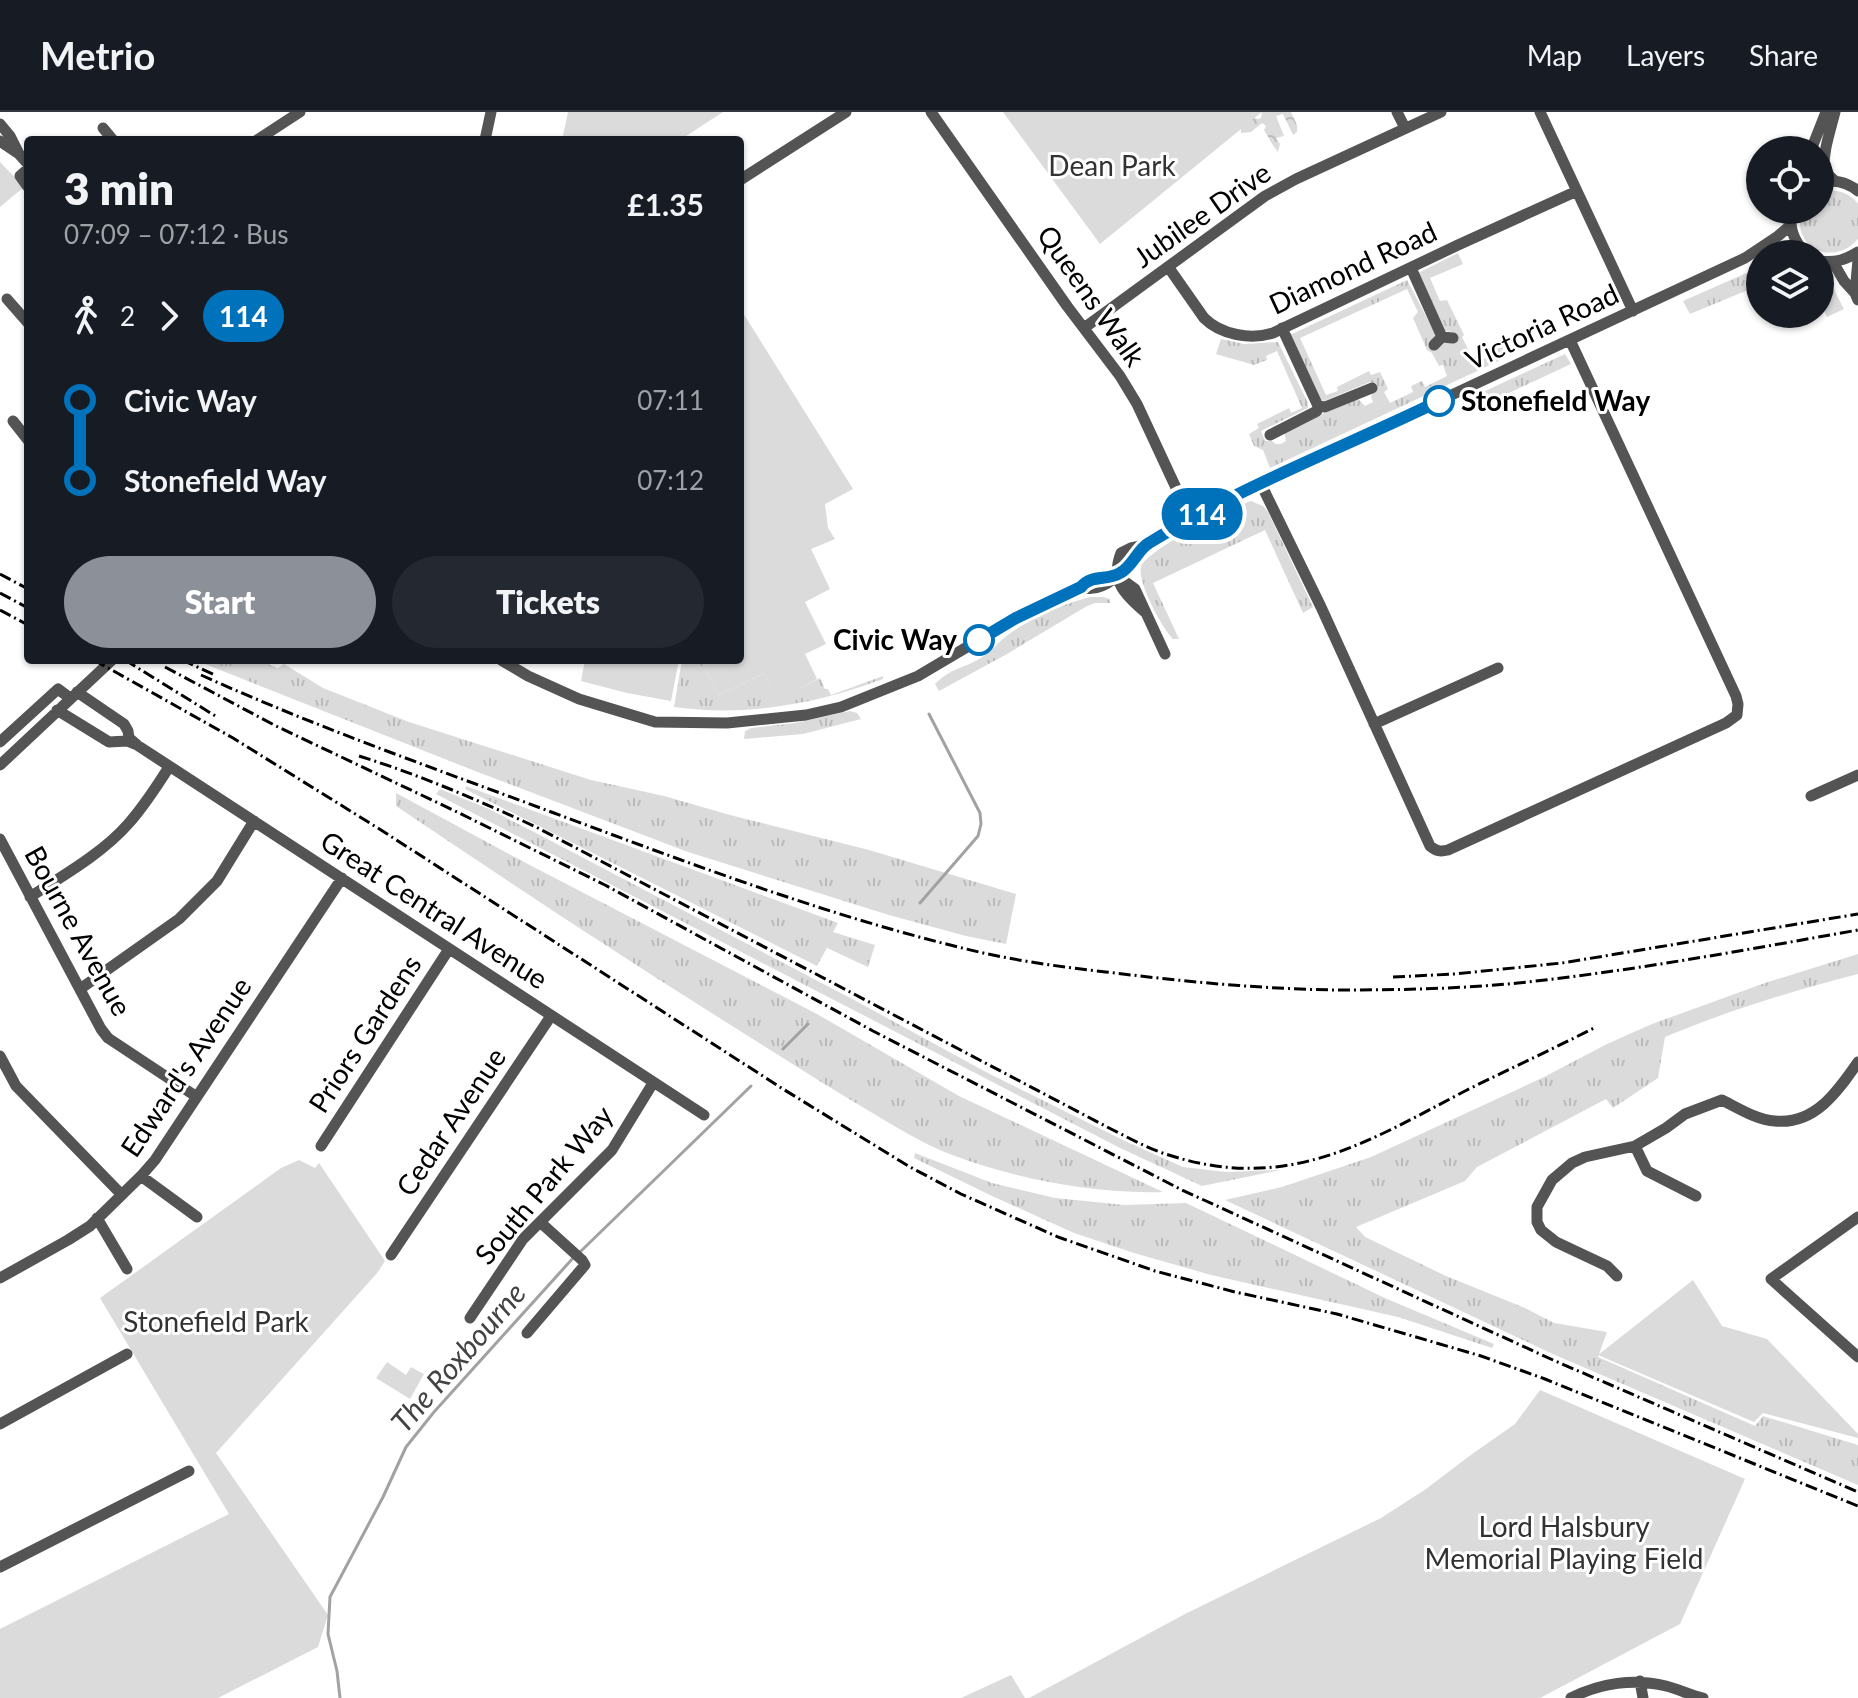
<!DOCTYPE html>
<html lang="en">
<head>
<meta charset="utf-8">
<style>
	body { margin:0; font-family:Lato,sans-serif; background:#242831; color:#f1f3f6; height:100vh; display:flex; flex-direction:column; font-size:30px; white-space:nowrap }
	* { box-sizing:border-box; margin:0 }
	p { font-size:26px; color:#9ea1a6 }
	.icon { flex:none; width:44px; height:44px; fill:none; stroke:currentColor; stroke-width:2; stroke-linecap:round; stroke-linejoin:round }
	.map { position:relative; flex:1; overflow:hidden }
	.sheet { position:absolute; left:24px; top:24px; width:720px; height:528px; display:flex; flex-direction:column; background:#171b24; border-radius:8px; box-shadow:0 2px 6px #0004 }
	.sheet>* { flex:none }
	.badge { padding:0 16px; border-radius:26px; font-size:28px; line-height:52px }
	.controls { position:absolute; left:1746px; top:24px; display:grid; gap:16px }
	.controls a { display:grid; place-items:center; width:88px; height:88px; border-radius:50%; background:#171b24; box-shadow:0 2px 6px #0004; font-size:40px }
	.map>.badge { position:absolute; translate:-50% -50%; box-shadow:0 0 0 4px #fff }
	.legs { display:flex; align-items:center; gap:12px; height:88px; padding:0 40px; font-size:26px }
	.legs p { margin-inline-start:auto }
	.overview { display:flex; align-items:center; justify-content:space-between; height:136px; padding:0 40px }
	h1 { font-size:44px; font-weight:800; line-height:60px }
	.primary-button { display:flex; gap:16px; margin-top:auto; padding:16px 40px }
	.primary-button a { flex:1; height:92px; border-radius:48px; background:#8c9099; color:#fff; font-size:32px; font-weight:800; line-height:92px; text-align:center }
	.primary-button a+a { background:#242831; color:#f1f3f6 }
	ul { padding:0 40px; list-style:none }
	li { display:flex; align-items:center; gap:28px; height:80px; font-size:30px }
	li i { display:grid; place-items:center; width:12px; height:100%; margin:0 10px; background:currentColor }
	li i::after { content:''; width:20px; height:20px; margin:-10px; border:6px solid; border-radius:50%; background:#171b24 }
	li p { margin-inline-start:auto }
	li:first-child i { background:linear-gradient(#0000 50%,currentColor 0) }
	li:last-child i { background:linear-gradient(currentColor 50%,#0000 0) }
	header { display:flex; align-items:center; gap:48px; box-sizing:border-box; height:112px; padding:0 40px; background:#171b24; border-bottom:2px solid #363941 }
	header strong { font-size:38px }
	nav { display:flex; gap:44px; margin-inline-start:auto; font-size:28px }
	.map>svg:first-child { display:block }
	.grass { fill:url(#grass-tufts); fill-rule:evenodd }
	.forest { fill:url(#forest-crowns) }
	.green { fill:#dbdbdb }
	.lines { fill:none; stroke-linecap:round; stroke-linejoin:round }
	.stream { stroke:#a2a2a2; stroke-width:3 }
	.minor { stroke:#545454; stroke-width:11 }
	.rail { stroke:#000; stroke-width:3; stroke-dasharray:12 4 2 4; stroke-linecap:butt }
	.line-1-casing { stroke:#fff; stroke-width:18 }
	.line-1 { stroke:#0072bc; stroke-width:12 }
	.stop-1-dot { fill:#fff; stroke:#0072bc; stroke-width:4 }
	.labels { text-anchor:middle; stroke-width:6; stroke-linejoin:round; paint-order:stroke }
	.park-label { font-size:28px; fill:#323232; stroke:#fff }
	.street-label { font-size:28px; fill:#000; stroke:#fff }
	.stop-label { font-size:28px; font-weight:bold; fill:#000; stroke:#fff; text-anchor:start }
	.water-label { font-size:30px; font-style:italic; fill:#434343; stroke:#fff }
</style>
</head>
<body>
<header>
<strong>Metrio</strong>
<nav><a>Map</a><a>Layers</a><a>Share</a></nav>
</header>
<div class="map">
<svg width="1858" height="1586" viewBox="0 0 1858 1586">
	<defs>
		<pattern id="grass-tufts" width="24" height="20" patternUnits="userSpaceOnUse" patternTransform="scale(2)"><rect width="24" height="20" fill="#dbdbdb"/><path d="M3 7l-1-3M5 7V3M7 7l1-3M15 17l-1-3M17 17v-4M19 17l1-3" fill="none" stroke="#bababa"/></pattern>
		<pattern id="forest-crowns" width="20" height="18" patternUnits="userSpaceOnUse" patternTransform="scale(2)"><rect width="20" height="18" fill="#dbdbdb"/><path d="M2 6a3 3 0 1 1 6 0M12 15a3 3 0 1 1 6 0" fill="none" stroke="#bababa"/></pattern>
	</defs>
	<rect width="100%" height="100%" fill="#fff"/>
	<path class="grass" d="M1829,78C1842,79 1851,82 1858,92V127C1833,156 1790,135 1802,98H1820V80Z
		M1458,141L1463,152L1430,166L1440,189L1447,188L1464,223L1462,225L1469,239L1465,242L1471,253L1494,242L1492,237L1501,232L1507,245L1270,356L1263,338L1254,334L1249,322L1259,316L1257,312L1289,296L1291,301L1302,296L1277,239L1266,244L1267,248L1254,253L1216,242L1221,227L1244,232L1278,230L1308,291V296L1261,319L1265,329H1272L1276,332H1281L1286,329L1284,320L1357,286L1365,294L1373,290L1371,285L1374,273L1370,270L1324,289L1320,287L1290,223L1407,168L1436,223L1438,236L1445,231L1452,229L1453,220L1445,219L1418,161ZM1407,177L1418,200L1413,206L1427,238L1432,241L1439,254L1443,253L1447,264L1425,275L1422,269L1411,274L1413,280L1390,291L1384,280L1388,277L1380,260L1371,263L1369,259L1337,275L1338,279L1326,283L1300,226Z
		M1760,155V173L1690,202L1683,189Z
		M1820,160C1832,168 1837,185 1844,197L1827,205L1820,188Z
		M1565,242L1571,252L1490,290L1485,279Z
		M1251,389L1263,394L1268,400L1313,495L1303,501L1265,418L1153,471L1179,527H1173C1162,516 1137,470 1141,455C1145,439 1233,394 1251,389Z
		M1090,485H1103L1110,487V491H1095L1087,494L1007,542L939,579L935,572C951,556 962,557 979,547C988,542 996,533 1004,526C1028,507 1060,493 1090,485Z
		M195,548H258L278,556L284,552L323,576L409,610L591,668L664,684L730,703L869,738L1016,782L1006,832L966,824L889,803L688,740L475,659Z
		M682,548H701L719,583L764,561L778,587L820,566L825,577H828L831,583L883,564V567C816,592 746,605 674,595Z
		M850,599L857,601L861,607L803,622L744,627L745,619L751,616L795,611Z
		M466,674L838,811L833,820L875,833L868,855L827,836L817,854L465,677Z
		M440,677L489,697L538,722L856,889L986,960L1127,1030L1183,1055L1226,1060L1281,1058L1202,1074L1120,1036L436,682Z
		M396,681L524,750L817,902L959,984L1163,1080C1094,1082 1020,1068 955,1044C924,1033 893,1013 864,996C812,965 761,932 710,900C604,833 500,764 396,694Z
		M1858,842V862C1792,879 1727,899 1665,925L1658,966L1613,996L1606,987L1477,1055L1465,1069L1356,1115L1365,1125L1446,1164L1525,1196L1554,1211L1607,1220L1598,1245L1755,1314L1763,1304L1858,1333V1373L1555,1243L1225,1088L1282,1075L1371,1045L1542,966L1607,932L1652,912L1765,871Z
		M915,1041L992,1071L1055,1086L1125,1093L1186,1091L1387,1187L1494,1232L1492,1236L1398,1205L1211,1163L1134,1141L1074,1121L990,1083L914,1046Z"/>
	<path class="forest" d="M1262,0H1291L1297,13V20L1293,23L1283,2L1276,4L1284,24L1276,26L1280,32L1278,40C1272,33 1269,26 1264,18L1266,14L1262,11L1251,20L1241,21V10L1251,5L1258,7L1261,6Z"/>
	<path class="green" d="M568,0H723L680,28H562Z
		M1003,0H1262L1100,132Z
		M0,50L24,75L0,95Z
		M740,196L853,377L825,392L828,416L835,427L811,437L830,477L805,490L826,532L805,542L817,567L778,588L764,561L719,583L701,548H740Z
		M585,548H679L671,589L627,581L581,569Z
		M299,1048L315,1056L319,1051L385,1149L378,1160L216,1341L328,1503L318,1535L218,1586H0V1517L229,1402L100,1186L281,1056Z
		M1693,1168L1722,1214L1767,1227L1858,1322V1326L1763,1301L1754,1310L1598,1243Z
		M387,1250L406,1263L411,1255L424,1262L410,1287L376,1266Z
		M1540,1278L1745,1367L1680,1512L1540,1586H1029L1185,1502L1381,1406L1426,1377L1468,1345L1515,1312Z
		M1011,1563L1025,1586H961Z"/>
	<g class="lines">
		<path class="stream" d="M920,791L978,724L981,712L980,701L929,602
			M783,937L808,912
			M580,1140L751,974
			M340,1586L337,1559L328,1522L330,1485L383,1385L406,1335L434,1300L574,1145"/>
		<path class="minor" d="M931,0L1067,194L1120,264L1137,292L1191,408
			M1397,0L1405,16
			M1540,0L1633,199
			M0,12L10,24L19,42
			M103,16L113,28
			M257,28L300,0
			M485,28L491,0
			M0,29L19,42L28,52
			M1811,38L1826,0
			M28,57L20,64L28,75
			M740,68L846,0
			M1835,69L1824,59C1823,39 1830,20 1835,0
			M1820,71C1834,67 1847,70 1858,79
			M1792,98C1788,116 1794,130 1807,142
			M1767,142L1781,140L1801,142
			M1820,149C1835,151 1845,148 1858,140
			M1833,150L1844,169L1855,181L1858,188
			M1169,156L1204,206C1221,223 1251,228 1273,221L1458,133L1577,79
			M1411,156L1442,225
			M1855,181L1858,148
			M7,187L28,211
			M1084,216L1265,84L1296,67L1441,0
			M1282,216L1318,294
			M1434,233L1442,225L1453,226
			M13,309L28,328
			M1270,323L1317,299L1318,294L1325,295L1372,276
			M1261,372L1321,495L1430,734C1436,739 1440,740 1448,738L1726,611L1737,603L1738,592L1736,584L1570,228
			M1117,464L1135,477L1165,542
			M1081,475C1105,484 1132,451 1145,433
			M1145,500C1125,483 1110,469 1121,441L1131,436L1145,433L1261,372L1745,146L1778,124L1791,113
			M501,548L528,564L579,587L655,610L727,611L806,603L841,595L918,564L1011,509L1081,475L1090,467L1117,463
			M57,598L109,630L127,629L137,633L129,626L128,619L124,612L77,580
			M1374,612L1498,556
			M0,630L58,577L70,586
			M137,633L704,1003
			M0,653L112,548
			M1811,684L1858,663
			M0,727L101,917L108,926L197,985
			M30,785C64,763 103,741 129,711C144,694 157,674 169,655
			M80,877L179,807L217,769L254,709
			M0,944L16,974L121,1082
			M321,1034L449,837
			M1635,1034L1647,1059L1696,1084
			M141,1064L197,1105
			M1858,1105L1771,1167L1858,1245
			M97,1106L127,1157
			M391,1143L551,904
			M1617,1164L1607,1154L1556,1130L1541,1118L1537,1110V1095L1552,1068L1572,1051L1585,1045L1635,1034L1666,1016L1685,1002L1722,988C1738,996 1757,1008 1775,1009C1815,1013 1838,979 1858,950
			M0,1166L68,1128L90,1114L141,1064L155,1048L342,766
			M470,1206L523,1127L612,1038L653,971
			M527,1221L585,1153L582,1148L540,1110
			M0,1312L127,1242
			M0,1455L189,1359
			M1640,1569L1643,1586
			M1571,1586C1600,1571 1634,1566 1666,1574C1678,1577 1690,1583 1703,1586"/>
		<path class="rail" d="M0,462L28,477
			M0,481L28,496
			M0,498L28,513
			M94,548L233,626L381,718L783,977L910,1055L961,1082L1058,1125L1155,1159L1235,1180L1337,1202L1481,1244L1545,1267L1858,1394
			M125,548L217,605
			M182,548L215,563
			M165,555L276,614L455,699L605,773L873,919L1182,1078L1553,1248L1858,1380
			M201,563C316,615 436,657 554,701C694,753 833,806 979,840C1023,850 1069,856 1115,861C1188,870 1263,877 1337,878C1397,878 1458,877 1518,871C1632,859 1745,838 1858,818
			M359,644C420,663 478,688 536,715L1111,1017C1131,1027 1151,1038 1172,1044C1288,1080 1366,1031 1465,979C1509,957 1553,937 1596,915
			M1393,865L1455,862L1562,851L1858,802"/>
	</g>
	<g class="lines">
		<defs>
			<path id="line-1" d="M979,528L1016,506L1081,475C1092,462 1107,469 1120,461C1133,454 1137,438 1149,431C1240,375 1342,336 1439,289"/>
		</defs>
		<use href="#line-1" class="line-1-casing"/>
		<use href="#line-1" class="line-1"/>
	</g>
	<g class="stop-1-dot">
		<circle cx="1439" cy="289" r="14"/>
		<circle cx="979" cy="528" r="14"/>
	</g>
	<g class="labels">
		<g class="park-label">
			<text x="1112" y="64">Dean Park</text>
			<text x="216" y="1220">Stonefield Park</text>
			<text x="1564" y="1425">Lord Halsbury<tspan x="1564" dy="32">Memorial Playing Field</tspan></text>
		</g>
		<g class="street-label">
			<text transform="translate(1202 103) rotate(-35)" y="10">Jubilee Drive</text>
			<text transform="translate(1353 156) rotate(-25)" y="10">Diamond Road</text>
			<text transform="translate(1091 184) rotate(55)" y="10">Queens Walk</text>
			<text transform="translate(1542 215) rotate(-25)" y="10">Victoria Road</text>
			<text transform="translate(434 798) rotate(33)" y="10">Great Central Avenue</text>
			<text transform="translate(78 819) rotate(61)" y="10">Bourne Avenue</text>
			<text transform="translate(365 922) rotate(-57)" y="10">Priors Gardens</text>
			<text transform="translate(186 955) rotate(-56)" y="10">Edward's Avenue</text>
			<text transform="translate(451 1010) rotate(-56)" y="10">Cedar Avenue</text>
			<text transform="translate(544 1073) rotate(-50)" y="10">South Park Way</text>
		</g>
		<g class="stop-label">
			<text x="1461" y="299">Stonefield Way</text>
			<text x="957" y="538" text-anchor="end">Civic Way</text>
		</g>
		<g class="water-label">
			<text transform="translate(459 1246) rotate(-49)" y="10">The Roxbourne</text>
		</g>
	</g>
</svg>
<div class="controls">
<a><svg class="icon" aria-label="locate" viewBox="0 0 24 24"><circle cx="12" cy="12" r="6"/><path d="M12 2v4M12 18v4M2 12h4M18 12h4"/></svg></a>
<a><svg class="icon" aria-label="layers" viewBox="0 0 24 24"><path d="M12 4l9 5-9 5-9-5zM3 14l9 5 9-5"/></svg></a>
</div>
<b class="badge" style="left:1202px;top:402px;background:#0072bc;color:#fff">114</b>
<section class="sheet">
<div class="overview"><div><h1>3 min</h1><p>07:09 – 07:12 · Bus</p></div><b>£1.35</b></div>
<div class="legs"><svg class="icon" aria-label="walk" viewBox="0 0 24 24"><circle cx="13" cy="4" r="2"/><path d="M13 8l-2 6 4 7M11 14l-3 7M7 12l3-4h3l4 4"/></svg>2<svg class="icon" aria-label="forward" viewBox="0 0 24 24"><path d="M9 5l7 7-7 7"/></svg><b class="badge" style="background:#0072bc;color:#fff">114</b></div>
<ul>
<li><i style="color:#0072bc"></i><b>Civic Way</b><p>07:11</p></li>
<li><i style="color:#0072bc"></i><b>Stonefield Way</b><p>07:12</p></li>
</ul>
<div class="primary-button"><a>Start</a><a>Tickets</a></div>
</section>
</div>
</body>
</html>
